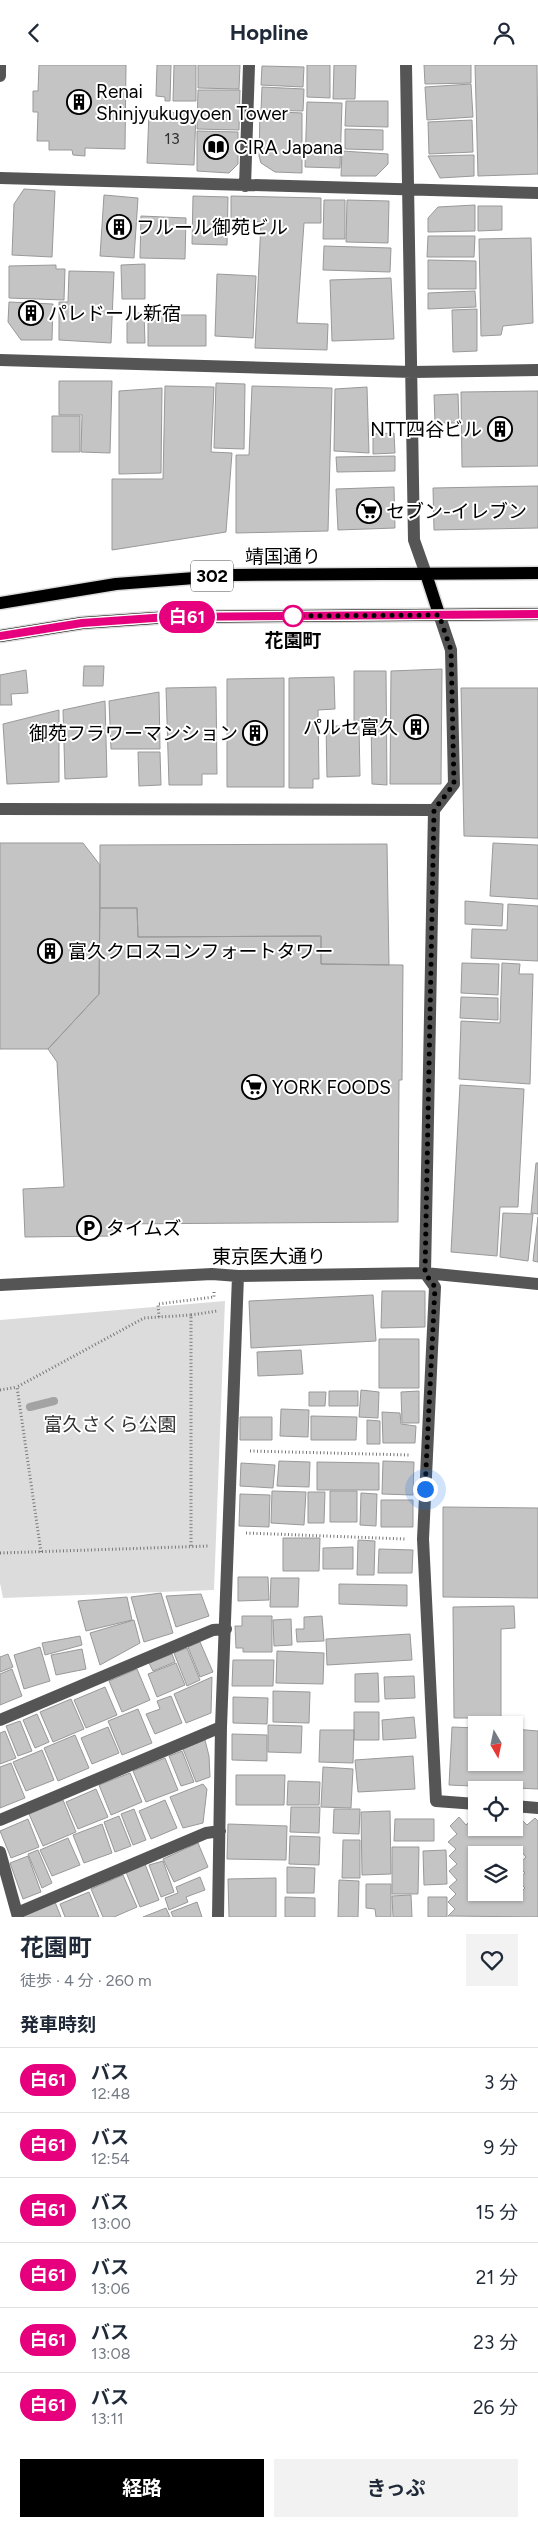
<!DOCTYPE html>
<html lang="ja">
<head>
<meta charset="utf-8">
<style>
	body { margin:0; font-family:Figtree,"Noto Sans JP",sans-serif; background:#f2f2f3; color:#1f2937; height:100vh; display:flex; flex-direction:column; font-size:19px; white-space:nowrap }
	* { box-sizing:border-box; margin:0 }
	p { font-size:16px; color:#747a83 }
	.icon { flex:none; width:28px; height:28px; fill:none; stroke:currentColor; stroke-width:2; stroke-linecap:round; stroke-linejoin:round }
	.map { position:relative; height:1852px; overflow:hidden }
	.details { display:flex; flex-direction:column; background:#fff; flex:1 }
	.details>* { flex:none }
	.badge { padding:0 10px; border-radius:16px; font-size:18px; line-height:32px }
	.needle { width:32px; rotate:171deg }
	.controls { position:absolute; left:468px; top:1651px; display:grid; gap:10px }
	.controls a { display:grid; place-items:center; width:55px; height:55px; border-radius:0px; background:#fff; box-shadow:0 1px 4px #0004; font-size:25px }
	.you { position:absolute; width:25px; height:25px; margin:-12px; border:4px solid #fff; border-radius:50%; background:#1a73e8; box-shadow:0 0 0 8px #1a73e833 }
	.map>.badge { position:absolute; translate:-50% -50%; box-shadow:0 0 0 2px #fff }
	h2 { padding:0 20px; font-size:19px; line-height:45px }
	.round { display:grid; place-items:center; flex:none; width:52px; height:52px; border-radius:0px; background:#f2f2f3 }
	.head { display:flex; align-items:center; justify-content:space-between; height:85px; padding:0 20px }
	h1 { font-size:24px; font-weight:700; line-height:38px }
	.button { display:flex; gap:10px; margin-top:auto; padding:10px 20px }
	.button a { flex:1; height:58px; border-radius:0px; background:#000; color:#fff; font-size:20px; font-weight:700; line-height:58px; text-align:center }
	.button a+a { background:#f2f2f3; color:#1f2937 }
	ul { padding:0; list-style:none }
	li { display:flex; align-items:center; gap:15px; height:65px; padding:0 20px; border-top:1px solid #e0e1e3 }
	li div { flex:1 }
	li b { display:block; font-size:19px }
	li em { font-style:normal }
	li .badge { min-width:55px; font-weight:700; text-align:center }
	header { display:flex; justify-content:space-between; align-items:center; height:65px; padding:0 20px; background:#fff; font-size:22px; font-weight:700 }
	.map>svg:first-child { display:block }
	.green { fill:#dcdcdc }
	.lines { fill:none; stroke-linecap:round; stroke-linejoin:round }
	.stream { stroke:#a3a3a3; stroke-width:8 }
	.building { fill:#c4c4c4; stroke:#999; fill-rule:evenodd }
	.major-casing { stroke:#dbdbdb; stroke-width:15 }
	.path { stroke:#777; stroke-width:3; stroke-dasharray:1 2.5; stroke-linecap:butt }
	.minor { stroke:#555; stroke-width:12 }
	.major { stroke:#000; stroke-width:12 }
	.line-casing { stroke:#fff; stroke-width:11 }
	.line { stroke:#e6007e; stroke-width:8 }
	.walk { stroke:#000; stroke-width:5; stroke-dasharray:0 9 }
	.stop-dot { fill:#fff; stroke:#e6007e; stroke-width:2.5 }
	.labels { text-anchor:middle; stroke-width:4; stroke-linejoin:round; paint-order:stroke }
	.number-label { font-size:16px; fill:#313131 }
	.shield { fill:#fff; stroke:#4c4c4c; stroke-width:1 }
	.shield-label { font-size:18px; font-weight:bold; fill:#000 }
	.poi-label { font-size:19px; fill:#000; stroke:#fff; text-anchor:start }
	.street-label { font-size:19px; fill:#000; stroke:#fff }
	.stop-label { font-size:19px; font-weight:bold; fill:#000; stroke:#fff }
	.park-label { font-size:19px; fill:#333; stroke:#fff }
</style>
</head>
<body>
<header><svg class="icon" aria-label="back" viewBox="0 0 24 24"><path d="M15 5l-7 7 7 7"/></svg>Hopline<svg class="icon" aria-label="person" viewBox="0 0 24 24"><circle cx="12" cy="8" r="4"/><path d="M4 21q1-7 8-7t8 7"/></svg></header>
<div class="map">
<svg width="538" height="1852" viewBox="0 0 538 1852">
	<rect width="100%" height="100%" fill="#fff"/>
	<path class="green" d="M225,1236L214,1525L3,1533L0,1518V1255Z"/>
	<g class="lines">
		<path class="stream" d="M30,1342L54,1336"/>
	</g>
	<path class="building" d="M39,0H126L125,84L85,83V91L73,90L72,85H49V76H37L38,47H33V26H38Z
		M157,0H171L170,36H165V32L156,31Z
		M174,0H196V36H173Z
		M198,0H240L239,24L198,23Z
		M307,0H330V33L307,32Z
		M334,0H356L355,34H333Z
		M424,0H471V18L425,19Z
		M475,0H537L538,109L478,111Z
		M262,1L304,2L303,22L261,20Z
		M471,19L473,52L427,55L425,22Z
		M262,22L304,24L303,46L261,45Z
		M198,25H240L239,65L197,64Z
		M346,36H388V62L345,61Z
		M307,37L342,38L340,103L305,102Z
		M260,46L302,48V108L275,107L261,98L259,91Z
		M149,47L196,48L194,100L147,98Z
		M472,55L473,87L429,89L428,57Z
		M345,64L383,65V85L345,84Z
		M197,66L238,67V99L229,108L197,106Z
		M342,86L388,89V99L376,111H341Z
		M474,90V111L440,113L428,91Z
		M24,124L55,126L52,192L12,190L14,139Z
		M104,130L138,133L134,193L100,191Z
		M193,131L228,132L227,180L192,179Z
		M231,131L321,133V158H304L297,258L328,259L327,285L255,283L261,157L231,156Z
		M324,135H345V174H323Z
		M347,135L389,136L388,178L346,177Z
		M475,140V166L428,167V153L438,142Z
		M478,141H502V165L478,166Z
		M141,151L186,153L185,194L140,193Z
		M428,171H475L474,192H427Z
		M531,173L533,258L503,261L501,270L481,271L479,174Z
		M324,181L391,183L390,207L323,205Z
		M428,195L476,196V224H428Z
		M145,199V234H122L121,200Z
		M56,200V204H65L64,235L9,233V201Z
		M69,206L114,207L111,278L59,275V237H68Z
		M217,209L256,211L253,273L215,271Z
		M391,213L394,274L332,276L330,215Z
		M475,226L476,242L428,244V228Z
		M9,237L53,239L52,275H21L8,257Z
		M477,244V286L453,287L452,245Z
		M127,248H144L145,278H127Z
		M148,250H206V281H148Z
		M59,316H112L110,388L81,387L82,350H59Z
		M216,318L245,319L244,384L214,383Z
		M165,321L214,322L211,387L232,388L226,467L112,485V414H163Z
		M252,321L332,323L328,466L236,468V390H249Z
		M367,322L369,388L334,386L335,324Z
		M162,323L161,408L119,409V326Z
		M538,326V401L462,402L461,327Z
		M458,329L459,358H435L434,330Z
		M52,351H80V387H52Z
		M394,368L395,388L373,389V369Z
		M395,391V406L337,407L336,392Z
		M538,421V463L434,465L433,423Z
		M394,422L395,463L338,465L336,424Z
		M84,601H104L103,621H83Z
		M442,604L441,719H390L391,606Z
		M26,605L28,628L11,629L12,640H0V610Z
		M354,606H386L387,720L372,719L371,655L354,656Z
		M334,612L335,644L318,645L319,714H313V723H289V613Z
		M284,613V722H227V614Z
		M216,622L217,709H202V720H169L166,623Z
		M461,623H538V773L464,771Z
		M159,627L160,684H111L109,636Z
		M105,636L107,712L65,714L63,645Z
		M59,645V717L7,719L3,659Z
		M326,661H359L360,711L327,712Z
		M138,687H160L161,720L139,721Z
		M0,778H83L100,800L99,929L48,984H0Z
		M493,778L538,780V834L490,831Z
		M387,779L389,900L321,899V871L138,872L137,843H100V780Z
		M465,836L503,839L502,861L465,859Z
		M508,839L538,841V896L471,893L472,864L507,865Z
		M100,843H137L138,872L321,871V899L403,900L402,1015H399L398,1157L113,1159V1171L25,1172L23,1124L64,1122L57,997L48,984L99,929Z
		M462,898L499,899L498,930L461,928Z
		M502,898L520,899L519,909H533L530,1019L459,1014L461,956L500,958Z
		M461,932L498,933V955L460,953Z
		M460,1020L524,1024L518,1142H500L497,1191L451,1187Z
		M536,1098H538V1149L531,1148Z
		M503,1148L533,1149L528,1196L500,1192Z
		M538,1152V1197L533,1196Z
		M382,1226H425V1262L381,1263Z
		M373,1230L376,1276L251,1283L249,1236Z
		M379,1274H419V1323H379Z
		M301,1285L303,1309L258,1311L257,1287Z
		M361,1325L379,1327L378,1353L359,1352Z
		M329,1326H358V1341H329Z
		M419,1326V1358H402L401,1327Z
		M309,1327H326L325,1341H309Z
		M281,1344L309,1345L308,1372L280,1371Z
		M382,1347L400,1348L401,1359L416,1361L415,1378H383Z
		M311,1351L357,1352L356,1375H311Z
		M240,1352H272V1375H240Z
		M367,1355L380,1356V1379H367Z
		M279,1396L310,1397L309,1422L277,1421Z
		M383,1396L414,1397L413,1430L382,1429Z
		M317,1397L379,1398V1425H317Z
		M241,1398L275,1400L273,1423L240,1421Z
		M272,1426L306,1427L304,1460L271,1458Z
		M330,1426H357V1457H330Z
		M308,1427H325L324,1458H308Z
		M361,1428L377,1429L376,1461L360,1460Z
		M240,1429L270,1430L269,1462L239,1461Z
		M381,1435H413V1462H381Z
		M443,1442L538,1443V1533L443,1532Z
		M283,1473H320L319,1506H283Z
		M358,1475L375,1476L374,1510H357Z
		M353,1482V1504H323V1483Z
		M379,1484L413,1485L412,1508H378Z
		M238,1512H268L269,1535L238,1536Z
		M271,1513H299L298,1542H270Z
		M339,1519L407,1520V1541L339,1539Z
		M161,1528L173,1568L144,1577L131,1532Z
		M201,1529L209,1551L176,1562L166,1531Z
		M127,1532L132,1555L86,1566L78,1536Z
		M514,1541L515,1563L501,1564V1653H454L453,1542Z
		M242,1551H272V1587H243V1583H236L235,1561H242Z
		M322,1551L324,1576L297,1577L296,1564H304V1552Z
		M291,1554L292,1580L274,1581L273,1555Z
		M134,1555L140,1578L100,1600L90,1568Z
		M410,1569L412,1595L327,1600L326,1574Z
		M80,1571L82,1580L45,1590L42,1578Z
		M200,1577L213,1607L200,1612L188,1582Z
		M40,1582L50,1616L24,1624L14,1590Z
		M187,1583L200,1615L187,1621L174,1588Z
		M82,1584L86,1604L56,1610L51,1590Z
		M277,1586L324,1588L323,1619L276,1618Z
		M8,1589L13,1602L0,1607V1592Z
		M172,1589L175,1597L153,1606L149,1598Z
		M233,1595H274L273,1621H232Z
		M176,1598L185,1620L157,1632L148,1609Z
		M12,1604L22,1631L0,1640V1609Z
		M137,1604L150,1635L122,1647L109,1616Z
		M378,1608L379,1637H355V1609Z
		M414,1611L415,1633L385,1634L384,1612Z
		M212,1612L211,1648L186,1658L174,1629Z
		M105,1622L117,1650L86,1663L74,1635Z
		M273,1626L310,1627L309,1658L273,1657Z
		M171,1631L182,1658L155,1669L146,1649L160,1644L157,1636Z
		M233,1632L268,1633L267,1659L233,1658Z
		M71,1634L84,1664L53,1677L40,1647Z
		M138,1644L152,1678L122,1690L108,1656Z
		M354,1647H379V1675H354Z
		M37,1649L49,1677L35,1683L23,1655Z
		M414,1652L416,1673L383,1675L382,1655Z
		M20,1656L32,1686L18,1691L6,1661Z
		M268,1660L302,1661L301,1688L268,1687Z
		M108,1662L119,1688L92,1699L81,1673Z
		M452,1662L476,1663V1698H514V1664L538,1666V1724L449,1720Z
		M320,1665H354L353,1698L319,1697Z
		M5,1666L16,1693L0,1699V1668Z
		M232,1669L267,1670V1696L232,1695Z
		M75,1670L89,1703L58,1716L44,1683Z
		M205,1675L209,1691L210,1712L196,1717L183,1684Z
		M42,1685L54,1715L26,1726L13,1697Z
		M182,1686L194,1717L181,1721L169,1691Z
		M413,1691L415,1724L358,1727L355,1695Z
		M165,1693L178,1725L146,1737L133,1706Z
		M11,1698L25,1733L0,1743V1702Z
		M323,1702L353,1704L351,1743L321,1742Z
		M130,1708L142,1737L111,1750L99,1720Z
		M236,1710H285L284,1740H236Z
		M288,1716L320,1717L319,1740H287Z
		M203,1719L207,1724L203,1758L183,1763L170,1732Z
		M96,1724L108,1752L78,1764L66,1737Z
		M63,1735L76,1767L43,1781L29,1749Z
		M165,1735L177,1763L151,1774L139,1746Z
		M291,1742H320L319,1768L290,1767Z
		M134,1744L146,1775L133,1780L121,1749Z
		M334,1744H360L359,1769L333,1768Z
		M390,1746L391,1809L362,1810L361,1747Z
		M119,1751L131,1781L115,1787L104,1757Z
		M459,1752L466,1760L474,1752L476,1755V1762H514L520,1753L527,1760L535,1753L538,1756V1852L448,1851L455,1844L448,1837L456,1829L449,1822L457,1815L449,1806L457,1799L449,1791L456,1784L448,1777L457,1769L450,1761ZM520,1785L526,1792L518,1801L525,1808L517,1815L525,1823L517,1831L514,1827L490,1828L488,1830L486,1828H476V1790H483L488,1786L492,1790H501L504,1787L514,1791Z
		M28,1754L39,1782L11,1793L0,1766Z
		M395,1754H434V1776H394Z
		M102,1759L112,1788L84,1798L73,1770Z
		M228,1759L287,1761L286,1795L227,1794Z
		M290,1771L320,1772L319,1800L289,1799Z
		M68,1773L80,1800L52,1811L40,1785Z
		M343,1775H360V1813H342Z
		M198,1778L208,1802L174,1817L163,1794Z
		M392,1782H419L418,1829H392Z
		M38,1785L52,1818L42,1823L28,1789Z
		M446,1785L447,1819L424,1820L423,1786Z
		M28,1791L41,1827L23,1834L10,1798Z
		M163,1796L174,1827L161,1832L149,1800Z
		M145,1799L159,1835L140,1842L126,1807Z
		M287,1802L315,1803L314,1828H287Z
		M123,1810L137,1842L114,1852H103L91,1824Z
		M200,1812L205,1825L186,1832L188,1837L169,1845L165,1833L178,1828L176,1822Z
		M276,1813V1852H229L228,1814Z
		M339,1815L359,1816L358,1852H338Z
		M366,1819H391V1852H376L375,1844L366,1843Z
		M89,1827L99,1852H65L60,1839Z
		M411,1830L412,1852H393L392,1831Z
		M285,1832L315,1833V1852H285Z
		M428,1832H447V1852H428Z
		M55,1837L61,1852H24L23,1851Z
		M197,1837L202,1852H173L171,1847Z
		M166,1843L170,1852H143Z"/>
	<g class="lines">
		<defs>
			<path id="major" d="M426,509L439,549
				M0,538L116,519L234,510L538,508
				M0,571L82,558L169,552L538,549"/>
		</defs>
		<use href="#major" class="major-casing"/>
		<path class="path" d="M191,1250L217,1246
			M159,1252L158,1239L214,1232V1227
			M0,1325L17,1322
			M250,1386L409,1390
			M246,1468L405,1474
			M41,1487L17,1322L144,1253L191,1250V1481
			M0,1488L209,1481"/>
		<path class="minor" d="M406,0L414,475L426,509
			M0,11V0
			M0,113L538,128
			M245,121L249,0
			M0,295L412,307L538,305
			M0,744L434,745L425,1208L435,1222L423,1474L436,1736L476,1739
			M434,745L454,719L451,585L439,549
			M0,1220L212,1209L238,1211L425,1208L538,1219
			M0,1655L213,1565L226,1564
			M514,1741L538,1743
			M0,1755L221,1662
			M0,1787L18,1852
			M17,1848L206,1768L220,1766
			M218,1852L221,1662L238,1211"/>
		<use href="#major" class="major"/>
	</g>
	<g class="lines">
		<defs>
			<path id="line" d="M0,571L82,558L168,552L538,549"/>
		</defs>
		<use href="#line" class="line-casing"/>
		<use href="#line" class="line"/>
		<path class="walk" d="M293,551H284L439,550L451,585L454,719L434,745L425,1208L435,1222L425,1424"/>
	</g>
	<defs>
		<symbol id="building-ring" viewBox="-11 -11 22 22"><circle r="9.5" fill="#fff" stroke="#000" stroke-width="1.5"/><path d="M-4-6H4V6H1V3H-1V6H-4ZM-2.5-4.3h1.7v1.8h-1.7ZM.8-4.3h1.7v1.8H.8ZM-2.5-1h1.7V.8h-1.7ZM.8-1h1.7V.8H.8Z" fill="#000"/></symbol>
		<symbol id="library-ring" viewBox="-11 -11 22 22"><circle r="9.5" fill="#fff" stroke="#000" stroke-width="1.5"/><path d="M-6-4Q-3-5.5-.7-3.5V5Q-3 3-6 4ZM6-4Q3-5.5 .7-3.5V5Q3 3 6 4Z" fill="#000"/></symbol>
		<symbol id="supermarket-ring" viewBox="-11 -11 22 22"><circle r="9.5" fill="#fff" stroke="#000" stroke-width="1.5"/><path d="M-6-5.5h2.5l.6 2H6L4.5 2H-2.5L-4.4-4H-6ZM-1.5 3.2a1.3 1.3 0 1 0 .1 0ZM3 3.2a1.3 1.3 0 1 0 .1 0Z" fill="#000"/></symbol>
		<symbol id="parking-ring" viewBox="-11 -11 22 22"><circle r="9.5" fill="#fff" stroke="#000" stroke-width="1.5"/><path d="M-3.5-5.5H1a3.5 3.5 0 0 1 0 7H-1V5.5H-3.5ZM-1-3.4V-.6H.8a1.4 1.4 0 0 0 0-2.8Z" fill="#000"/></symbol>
	</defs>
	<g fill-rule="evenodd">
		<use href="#building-ring" x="65" y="23" width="28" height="28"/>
		<use href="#library-ring" x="202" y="68" width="28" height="28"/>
		<use href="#building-ring" x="105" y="148" width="28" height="28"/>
		<use href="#building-ring" x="17" y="234" width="28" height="28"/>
		<use href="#building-ring" x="486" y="350" width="28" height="28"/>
		<use href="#supermarket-ring" x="355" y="432" width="28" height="28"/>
		<use href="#building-ring" x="402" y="648" width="28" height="28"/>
		<use href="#building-ring" x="241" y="654" width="28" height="28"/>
		<use href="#building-ring" x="36" y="872" width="28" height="28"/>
		<use href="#supermarket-ring" x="240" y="1008" width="28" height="28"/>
		<use href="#parking-ring" x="75" y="1149" width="28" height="28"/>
	</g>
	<circle class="stop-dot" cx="293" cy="551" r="10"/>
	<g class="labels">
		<g class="number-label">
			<text x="172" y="79">13</text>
		</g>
		<rect class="shield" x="191" y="495.5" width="42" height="31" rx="4"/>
		<g class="shield-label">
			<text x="212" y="517">302</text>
		</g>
		<g class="poi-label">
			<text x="96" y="33">Renai<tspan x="96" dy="22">Shinjyukugyoen Tower</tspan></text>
			<text x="234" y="89">CIRA Japana</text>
			<text x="136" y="169">フルール御苑ビル</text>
			<text x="48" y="255">パレドール新宿</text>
			<text x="482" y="371" text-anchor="end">NTT四谷ビル</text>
			<text x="386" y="453">セブン-イレブン</text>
			<text x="398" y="669" text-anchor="end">パルセ富久</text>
			<text x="238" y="675" text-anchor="end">御苑フラワーマンション</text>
			<text x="68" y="893">富久クロスコンフォートタワー</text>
			<text x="272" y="1029">YORK FOODS</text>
			<text x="106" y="1170">タイムズ</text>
		</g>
		<g class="street-label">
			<text x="283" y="498">靖国通り</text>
			<text x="269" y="1198">東京医大通り</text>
		</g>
		<g class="stop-label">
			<text x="293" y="582">花園町</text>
		</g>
		<g class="park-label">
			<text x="110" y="1366">富久さくら公園</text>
		</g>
	</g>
</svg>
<div class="controls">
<a><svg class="needle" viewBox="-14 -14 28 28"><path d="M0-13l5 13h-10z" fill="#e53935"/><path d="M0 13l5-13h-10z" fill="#747a83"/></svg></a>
<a><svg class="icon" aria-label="locate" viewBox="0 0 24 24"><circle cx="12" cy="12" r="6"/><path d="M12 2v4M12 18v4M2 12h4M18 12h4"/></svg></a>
<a><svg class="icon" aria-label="layers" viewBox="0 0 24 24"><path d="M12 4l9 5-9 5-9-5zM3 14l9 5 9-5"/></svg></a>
</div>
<div class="you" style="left:425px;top:1424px"></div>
<b class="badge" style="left:187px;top:552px;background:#e6007e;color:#fff">白61</b>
</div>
<section class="details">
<div class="head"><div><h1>花園町</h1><p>徒歩 · 4 分 · 260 m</p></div><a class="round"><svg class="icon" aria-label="heart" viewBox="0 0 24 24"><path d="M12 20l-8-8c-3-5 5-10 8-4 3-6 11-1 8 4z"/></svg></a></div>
<h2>発車時刻</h2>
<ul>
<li><span class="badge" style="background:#e6007e;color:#fff">白61</span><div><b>バス</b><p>12:48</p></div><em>3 分</em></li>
<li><span class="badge" style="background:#e6007e;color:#fff">白61</span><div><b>バス</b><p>12:54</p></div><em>9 分</em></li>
<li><span class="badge" style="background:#e6007e;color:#fff">白61</span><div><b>バス</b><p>13:00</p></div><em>15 分</em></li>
<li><span class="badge" style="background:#e6007e;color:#fff">白61</span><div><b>バス</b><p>13:06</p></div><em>21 分</em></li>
<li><span class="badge" style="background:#e6007e;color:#fff">白61</span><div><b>バス</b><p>13:08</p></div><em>23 分</em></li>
<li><span class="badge" style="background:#e6007e;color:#fff">白61</span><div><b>バス</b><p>13:11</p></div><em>26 分</em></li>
</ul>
<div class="button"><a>経路</a><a>きっぷ</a></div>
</section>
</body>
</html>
